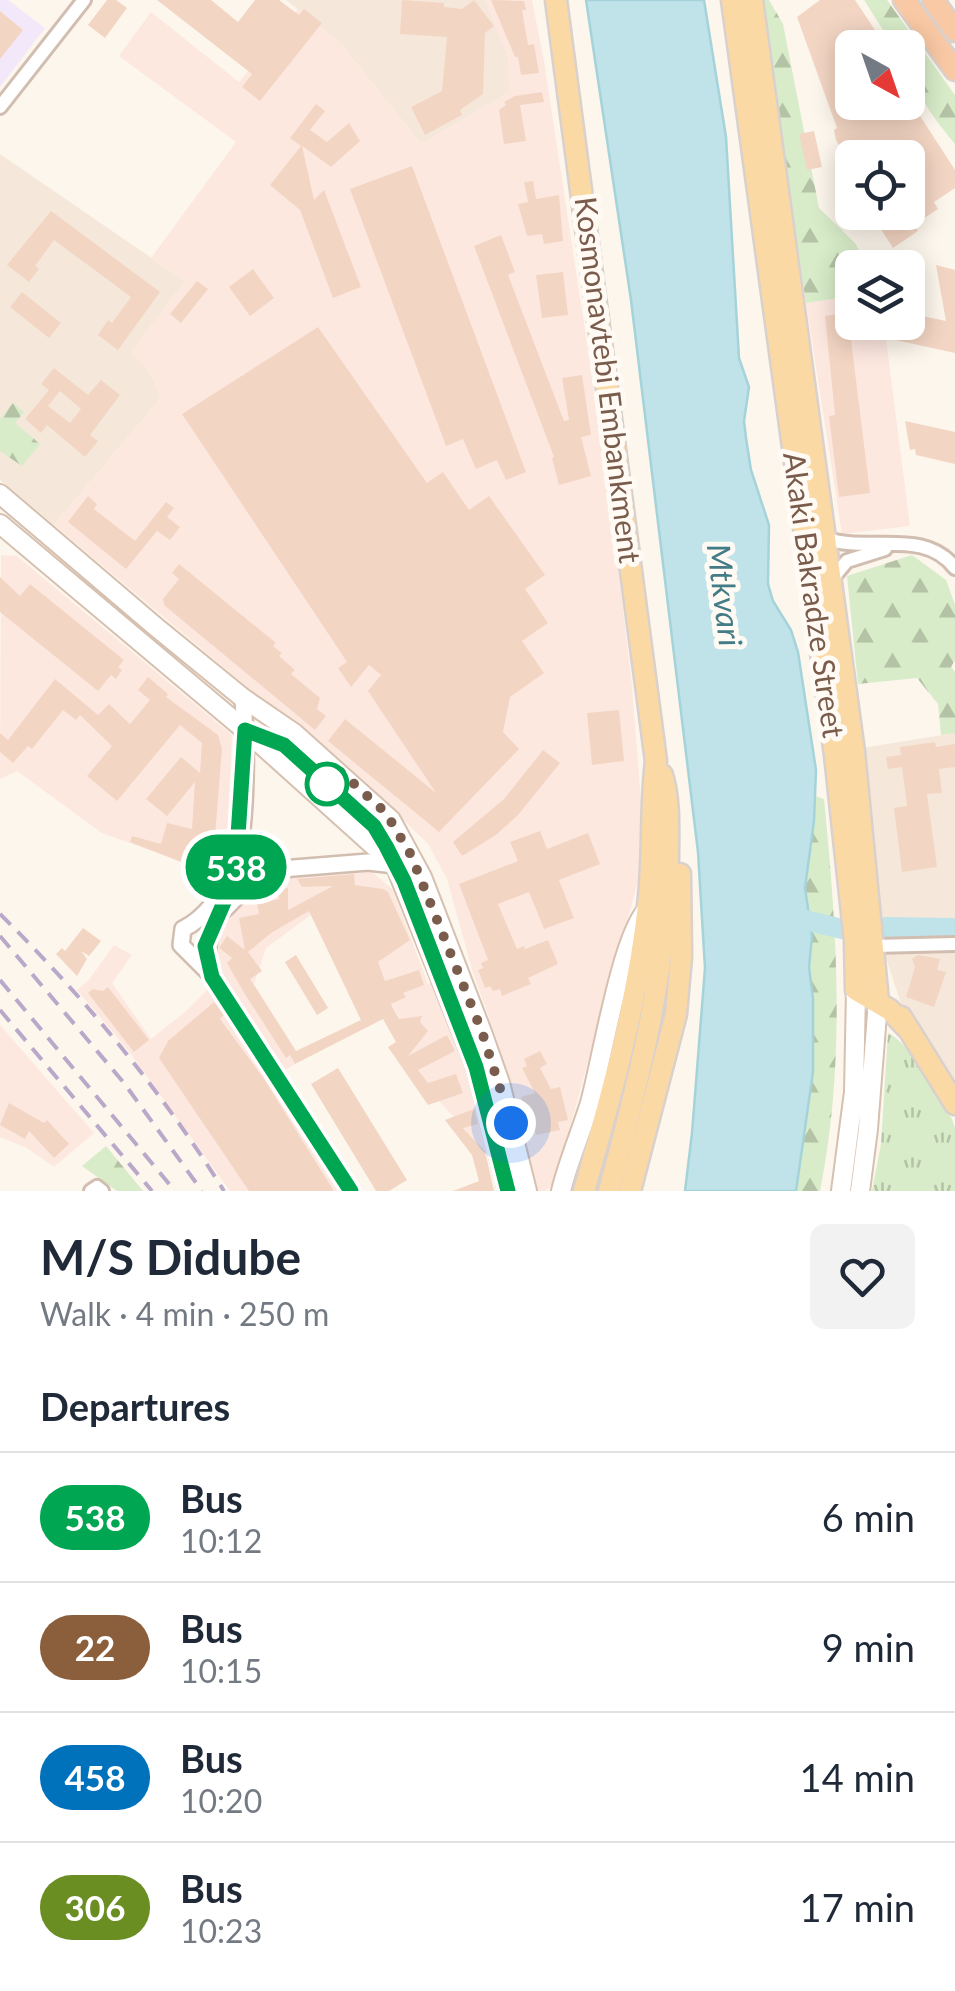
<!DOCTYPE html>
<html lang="en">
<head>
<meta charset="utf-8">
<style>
	body { margin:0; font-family:Lato,sans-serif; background:#f2f2f3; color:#1f2937; height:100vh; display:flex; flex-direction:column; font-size:38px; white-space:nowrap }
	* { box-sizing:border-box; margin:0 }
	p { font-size:32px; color:#747a83 }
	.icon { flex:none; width:55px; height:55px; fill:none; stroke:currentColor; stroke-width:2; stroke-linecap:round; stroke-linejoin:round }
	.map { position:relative; height:1191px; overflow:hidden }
	.panel { display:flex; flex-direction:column; background:#fff; flex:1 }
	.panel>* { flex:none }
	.badge { padding:0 20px; border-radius:32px; font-size:35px; line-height:65px }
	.needle { width:65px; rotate:140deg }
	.tools { position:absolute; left:835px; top:30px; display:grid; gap:20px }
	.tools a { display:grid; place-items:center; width:90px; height:90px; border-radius:15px; background:#fff; box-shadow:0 5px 25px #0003; font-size:50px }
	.you { position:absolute; width:50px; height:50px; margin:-25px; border:8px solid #fff; border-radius:50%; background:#1a73e8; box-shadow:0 0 0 15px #1a73e833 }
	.map>.badge { position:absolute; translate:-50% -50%; box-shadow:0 0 0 5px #fff }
	h2 { padding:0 40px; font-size:38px; line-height:90px }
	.round { display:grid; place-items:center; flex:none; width:105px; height:105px; border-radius:15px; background:#f2f2f3 }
	.head { display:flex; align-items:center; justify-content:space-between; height:170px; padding:0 40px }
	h1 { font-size:48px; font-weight:700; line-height:75px }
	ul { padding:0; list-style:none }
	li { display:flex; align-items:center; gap:30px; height:130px; padding:0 40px; border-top:2px solid #e0e1e3 }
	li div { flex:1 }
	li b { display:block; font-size:38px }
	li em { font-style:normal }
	li .badge { min-width:110px; font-weight:700; text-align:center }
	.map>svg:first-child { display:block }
	.residential { fill:#f5e8da }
	.commercial { fill:#fde8e0 }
	.education { fill:#f3e8fa }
	.forest { fill:url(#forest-firs) }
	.park { fill:url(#park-tufts) }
	.water { fill:#bfe3e8; stroke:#a5d3da; stroke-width:2.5 }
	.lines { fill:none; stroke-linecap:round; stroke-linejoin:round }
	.river { stroke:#bfe3e8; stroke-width:20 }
	.building { fill:#f3d5c3; fill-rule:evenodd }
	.minor-casing { stroke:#d1beb0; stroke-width:18 }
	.tertiary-casing { stroke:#d1beb0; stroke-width:20 }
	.secondary-casing { stroke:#d6c0b0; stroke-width:22 }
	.primary-casing { stroke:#dad1cd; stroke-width:25 }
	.trunk-casing { stroke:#dad1cd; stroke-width:25 }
	.minor { stroke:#fff; stroke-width:12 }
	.tertiary { stroke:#fff; stroke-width:15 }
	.secondary { stroke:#fff; stroke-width:18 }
	.primary { stroke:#fbd9a5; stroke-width:20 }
	.trunk { stroke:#f9c8a4; stroke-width:20 }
	.rail { stroke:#b9a8c9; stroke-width:4; stroke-dasharray:15 10; stroke-linecap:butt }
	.line-casing { stroke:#fff; stroke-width:22 }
	.line { stroke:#00a651; stroke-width:15 }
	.walk { stroke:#7a5c4d; stroke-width:10; stroke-dasharray:0 18 }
	.stop-dot { fill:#fff; stroke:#00a651; stroke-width:5 }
	.labels { text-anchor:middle; stroke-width:10; stroke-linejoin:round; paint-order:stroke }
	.street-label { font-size:30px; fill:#7a5c4d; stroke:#fffaf3 }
	.water-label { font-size:32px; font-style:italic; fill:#437c86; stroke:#fffaf3 }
</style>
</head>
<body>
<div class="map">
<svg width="955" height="1191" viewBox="0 0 955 1191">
	<defs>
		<pattern id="forest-firs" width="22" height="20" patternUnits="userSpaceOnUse" patternTransform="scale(2.5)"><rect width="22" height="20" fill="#d8ecc9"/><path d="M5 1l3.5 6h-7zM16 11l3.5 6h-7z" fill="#b4c2a5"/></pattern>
		<pattern id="park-tufts" width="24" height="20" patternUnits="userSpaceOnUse" patternTransform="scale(2.5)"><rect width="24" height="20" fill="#d8ecc9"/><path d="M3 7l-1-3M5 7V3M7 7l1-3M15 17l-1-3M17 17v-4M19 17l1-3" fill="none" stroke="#b4c2a5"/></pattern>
	</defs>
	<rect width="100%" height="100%" fill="#fdf6ec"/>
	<path class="residential" d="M286,0H485L509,58V92L421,144L339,42Z
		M0,154L185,281L131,353L150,372L161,398L54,525L0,480Z
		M955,733V938L885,940L862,748Z
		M884,952H955V1101L907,1022Z"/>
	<path class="commercial" d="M485,0H532L544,61L609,488L632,686L643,826L639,878L555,1181L546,1191H537L496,1037L473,973L447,879L428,844L389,806L54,525L161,398L150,372L130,353L185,281L151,258L236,142L119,56L151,12L239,82L298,9L339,42L421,144L509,92L508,58Z
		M852,296V322L884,323L910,526L842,534L806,303Z
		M1,555L17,556L232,735L228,825L216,874L102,833L17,771L0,779Z
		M372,872L393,890L428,984L434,982L475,1085L490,1151H485L439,1101L407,1053L414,1047L392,1004L361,1020L311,915L266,948L254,984L296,1051L291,1055L295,1064L269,1079L340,1191H230L127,1049L77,990L88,981L114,945L132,955L112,983L151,1039L185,1012L223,974L214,936L261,876Z
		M0,1025L94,1133L54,1167L27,1148L0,1137Z"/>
	<path class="education" d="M0,0H8L45,28L0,87Z"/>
	<path class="forest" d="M761,0H769L783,24L819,208L855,243L868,267L852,268V296L806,303Z
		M864,0H887L955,95V144C931,115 908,85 908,48L894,47Z
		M13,403L24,412L15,423L40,444L22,466L0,451V419Z
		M912,555L946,580L955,605V660L951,667L955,672V733L941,735L938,704L917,678L858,684L847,576Z
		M815,796L824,799C837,930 846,1062 820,1191H796L813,1072V999L809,967L812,936L805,888Z
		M106,1146L143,1191H117L82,1166Z"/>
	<path class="park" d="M888,1033C908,1041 950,1106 955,1128C955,1147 955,1171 955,1191H872L881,1144Z"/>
	<path class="water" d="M586,0H704L726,137L739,358L749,387L744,421L746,438L751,470L769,525L768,584L773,601L791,630L798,652L816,770L814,821L805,888L812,936L809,967L813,999V1072L796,1191H685L692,1133L705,968L698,852L631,300Z"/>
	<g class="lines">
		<path class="river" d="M784,915L842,929
			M885,927L955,928"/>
	</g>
	<path class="building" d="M107,0H116L127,8L105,38L88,25Z
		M157,0H211L238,22L255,0H279L299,15L304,9L322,23L260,101L242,87L252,74Z
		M402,0L444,3V7L462,9L474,0L494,26L485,33L483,94L460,110L462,115L425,135L411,107L442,91L447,37L400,34Z
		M491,0L524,1L526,10H522L528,45L534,44L539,73L521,75L518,57H515Z
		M820,0H855L887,48H852V102H911L955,170V188L934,202L938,209L914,225L918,231L893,248L870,212H908V158H846L836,140L834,130L837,128L797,17Z
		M0,11L23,30L0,59Z
		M542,92L544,102L520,105L526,141L504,144L499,110L506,105L504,102L515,96Z
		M316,104L325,111L310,130L327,142L349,123L360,141L331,167L302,146L314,200L324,190L361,287L333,298L300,210L270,185L301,146L290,138Z
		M814,131L822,167L807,170L799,134Z
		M412,166L526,472L506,480L497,460L476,469L463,439L446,446L350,189Z
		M533,181L536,199L559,195L563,241L544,244L542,234L527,236L518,204L528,202L524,182Z
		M51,211L160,292L118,350L98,335L108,320L112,323L131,297L54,240L35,266L39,269L29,282L7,265Z
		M501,235L515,272L508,275L564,421L569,420L562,378L582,375L591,435L581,437L591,476L559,485L552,458L554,457L474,246Z
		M936,265L955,270V353L896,340L895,333L890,334L888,322H908V313L946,321Z
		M253,269L274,298L250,316L229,287Z
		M563,272L568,315L542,318L536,275Z
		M197,281L208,289L181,323L170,314Z
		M22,292L61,323L49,338L10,307Z
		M852,312L857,339L851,340L870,493L839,497L829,416L835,415L825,316Z
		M318,327L427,483L443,472L469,510L489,496L545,575L525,589L548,623L522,641L544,673L510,697L503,732L519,749L439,832L328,741L345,719L436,793L368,691L381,675L369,665L351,687L338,668L347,662L182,414Z
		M54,368L88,395L101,380L120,395L90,435L98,441L85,457L47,425L41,433L25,419L49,390L41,384ZM60,391L81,409L70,423L48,406Z
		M905,421L955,432V464L916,455L915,449L910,450Z
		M88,496L97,504L94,509L135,541L166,502L174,508L167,517L180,527L170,540L157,531L126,569L68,522Z
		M179,564L276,643L273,646L282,653L279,656L295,670L291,674L320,698L317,709L326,716L315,730L164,605L163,599L179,579L172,573Z
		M0,577L20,596L30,584L124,660L118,667L122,670L116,679L111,675L98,691L0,612Z
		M148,677L168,694L166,697L218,735L222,749L212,874L130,842L132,836L161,844L167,823L192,829L195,782L167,816L146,799L181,757L200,773L202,743L180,725L117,801L87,776L112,746L80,715L76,720L63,710L32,749L28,746L13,763L0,752V733L8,740L55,679L98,715L109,704L130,724L150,700L138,690Z
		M619,710L624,761L592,765L587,713Z
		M935,742L936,747L955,744V767L939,769L942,793L927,794L937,867L902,872L894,808L907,806L902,767L888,769L886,757L901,755L900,747Z
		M543,750L560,763L518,815L496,835L462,856L453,842L504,799Z
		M540,831L547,849L588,833L600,864L559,880L574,918L544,929L529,892L498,904L517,949L524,946L525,949L548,940L558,964L528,978L531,984L502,996L500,989L493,991L490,986L485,988L478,970L483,968L481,963L488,960L459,884L518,861L510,842Z
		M354,874L355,885L383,889L388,892L410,940L378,962L385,981L419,970L424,985L403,993L406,997L391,1004L399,1019L422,1016L420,1022L428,1031L408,1056L447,1035L455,1051L418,1070L428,1083L456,1074L463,1093L428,1105L388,1047L396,1042L383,1019L295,1064L290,1055L286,1058L243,991L227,963L232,958L219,948L227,936L245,950L239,918L259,914L257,904L279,899L278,889L288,888V910L333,886L302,887L297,879ZM309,911L361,1020L296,1051L250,979L262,971L248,952L271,933Z
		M83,928L101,941L89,956L81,951L87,959L77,976L56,954L62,948L65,951Z
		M296,955L328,1008L317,1015L285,962Z
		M918,955L940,959L937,970L946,972L934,1007L906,997L915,967L912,959Z
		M108,987L149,1040L134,1052L88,993L93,989L103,991Z
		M214,1002L224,1015L220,1019L264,1079L334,1191H249L159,1058L168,1041Z
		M540,1051L547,1064L540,1068L551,1089L560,1087L568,1120L558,1122L560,1130L536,1135L529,1106L523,1107L521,1097L535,1093L522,1068L527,1066L524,1059Z
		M338,1068L407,1180L389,1191H376L311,1084Z
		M9,1103L44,1123L47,1120L69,1144L54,1158L29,1131L25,1139L0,1125Z
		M474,1109L478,1124L463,1128L485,1151L494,1191H453L479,1181L472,1155L445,1120Z"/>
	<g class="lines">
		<defs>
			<path id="minor" d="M0,107L84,0
				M824,538C868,554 924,527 955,568
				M831,580L847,561L885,549
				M874,946L955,944
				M91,1191L97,1187L102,1191"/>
			<path id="tertiary" d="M235,872C221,894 206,918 183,929L181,945L213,977L351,1191
				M225,909L258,875L269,870L368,862L395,865
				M211,971C199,935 222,918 232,884C247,833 247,751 243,698"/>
			<path id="secondary" d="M0,494L156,627L243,698L294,733L391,820L422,877L482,1032L500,1083L527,1191
				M0,524L245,730L395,865L476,1067L508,1191
				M561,1191C568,1162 581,1132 590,1103C602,1059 621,940 646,911
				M841,1191L854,1092L856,990
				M860,1191L868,1129L878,1001"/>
			<path id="primary" d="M556,0L656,761C650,809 654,858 648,906C637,1004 611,1097 584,1191
				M732,0L835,755L855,941L856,990L890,1010L906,1027
				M752,0L854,752L878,1001
				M901,1017L955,1104
				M609,1191C639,1079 666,976 668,859C668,833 670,800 662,775
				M630,1191L676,1014L681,957L680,874"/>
			<path id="trunk" d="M904,0L955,70
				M933,0L955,31"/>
		</defs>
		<use href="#minor" class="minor-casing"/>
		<use href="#tertiary" class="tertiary-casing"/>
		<use href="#secondary" class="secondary-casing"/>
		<use href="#primary" class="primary-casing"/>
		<use href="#trunk" class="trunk-casing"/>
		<use href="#minor" class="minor"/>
		<use href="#tertiary" class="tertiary"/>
		<use href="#secondary" class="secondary"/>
		<use href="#primary" class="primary"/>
		<use href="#trunk" class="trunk"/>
		<path class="rail" d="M0,914C84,997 161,1090 224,1191
			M0,936L124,1083L202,1191
			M0,980L175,1191
			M0,1010L152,1191"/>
	</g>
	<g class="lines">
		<defs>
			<path id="line" d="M351,1191L212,977L205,946L231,886L236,866L245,730L284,745L374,826L386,846L404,881L476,1067L508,1191"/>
		</defs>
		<use href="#line" class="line-casing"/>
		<use href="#line" class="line"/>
		<path class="walk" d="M327,784L341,772L386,813L411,855L482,1032L511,1123"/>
	</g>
	<circle class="stop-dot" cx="327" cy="784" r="20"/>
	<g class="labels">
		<g class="street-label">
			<text transform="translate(607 380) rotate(83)" y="10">Kosmonavtebi Embankment</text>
			<text transform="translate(813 595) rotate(82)" y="10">Akaki Bakradze Street</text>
		</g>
		<g class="water-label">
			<text transform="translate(724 595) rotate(83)" y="11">Mtkvari</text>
		</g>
	</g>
</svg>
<div class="tools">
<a><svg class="needle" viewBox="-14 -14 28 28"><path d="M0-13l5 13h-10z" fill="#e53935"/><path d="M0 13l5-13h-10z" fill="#747a83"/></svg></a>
<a><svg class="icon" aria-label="locate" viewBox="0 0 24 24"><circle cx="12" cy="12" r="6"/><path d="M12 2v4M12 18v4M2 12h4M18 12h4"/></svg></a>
<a><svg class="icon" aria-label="layers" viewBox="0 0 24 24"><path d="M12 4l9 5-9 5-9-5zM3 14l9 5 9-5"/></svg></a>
</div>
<div class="you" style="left:511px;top:1123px"></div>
<b class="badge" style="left:236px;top:867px;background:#00a651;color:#fff">538</b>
</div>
<section class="panel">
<div class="head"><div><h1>M/S Didube</h1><p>Walk · 4 min · 250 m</p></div><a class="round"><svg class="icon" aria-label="heart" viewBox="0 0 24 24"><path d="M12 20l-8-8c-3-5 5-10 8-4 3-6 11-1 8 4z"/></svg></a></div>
<h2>Departures</h2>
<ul>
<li><span class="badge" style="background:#00a651;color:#fff">538</span><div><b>Bus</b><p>10:12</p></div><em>6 min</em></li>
<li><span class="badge" style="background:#8b5e3c;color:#fff">22</span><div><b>Bus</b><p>10:15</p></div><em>9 min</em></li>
<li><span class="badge" style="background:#0072bc;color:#fff">458</span><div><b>Bus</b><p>10:20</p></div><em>14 min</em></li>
<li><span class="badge" style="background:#6b8e23;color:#fff">306</span><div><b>Bus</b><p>10:23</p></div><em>17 min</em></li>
</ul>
</section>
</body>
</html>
